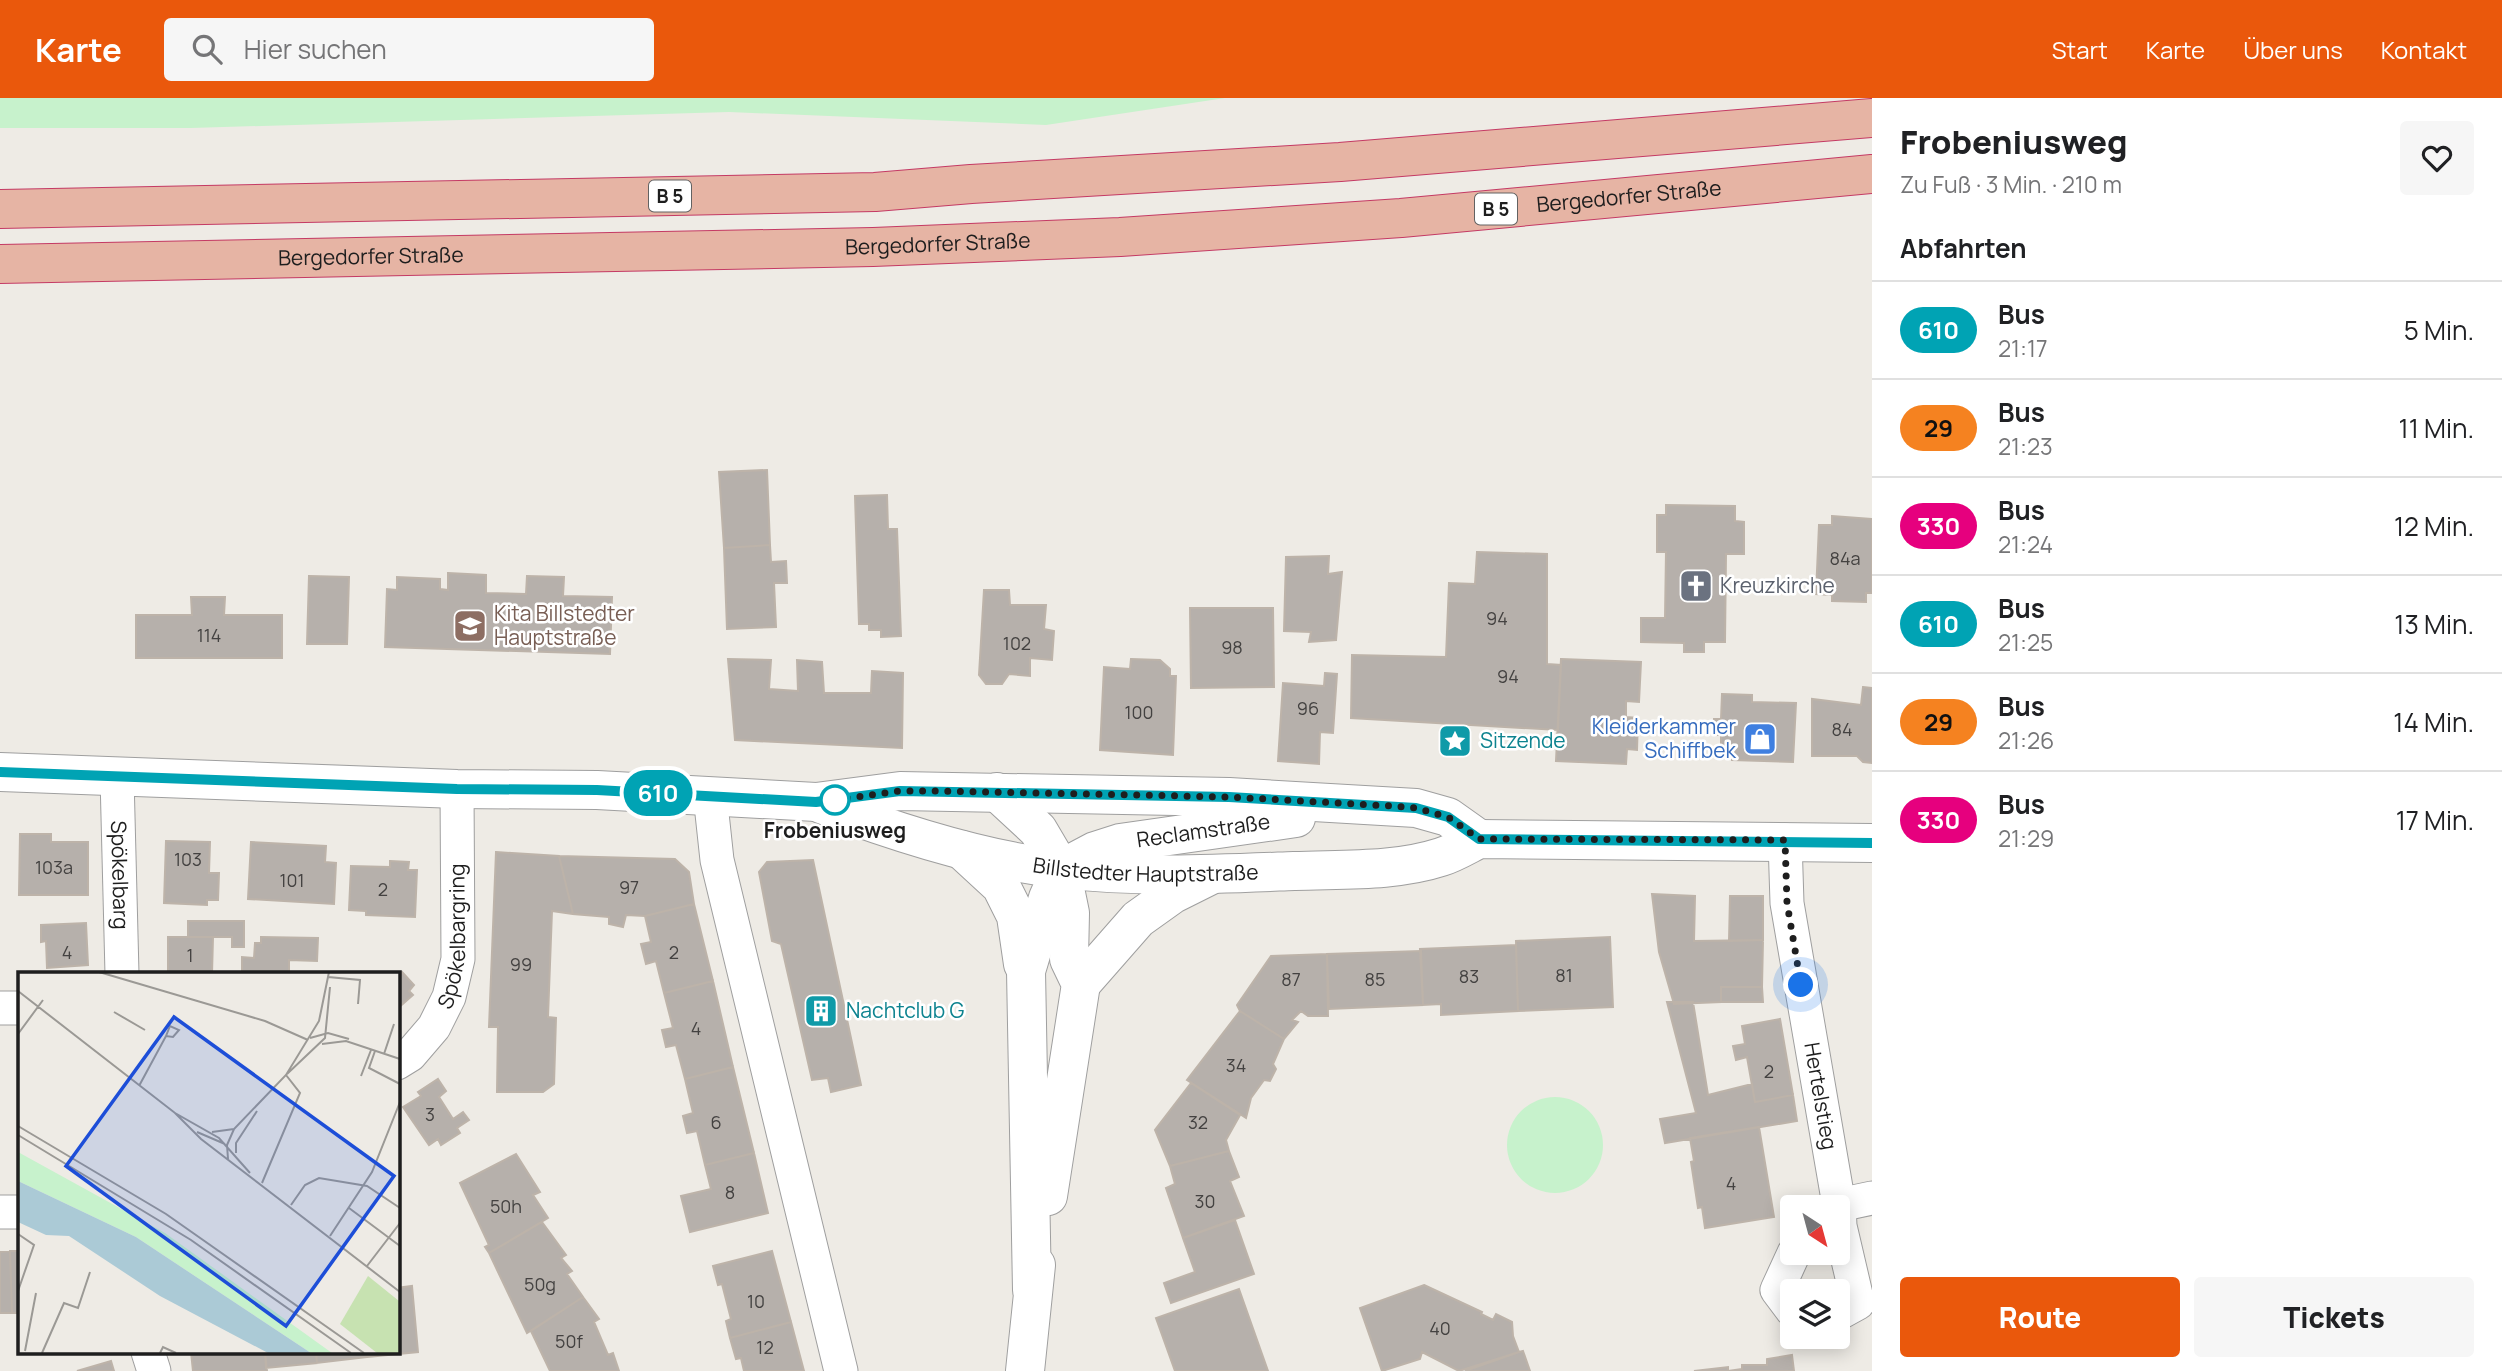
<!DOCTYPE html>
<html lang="de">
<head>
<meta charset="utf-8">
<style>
	body { margin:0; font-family:Manrope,sans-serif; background:#f6f6f6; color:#202124; height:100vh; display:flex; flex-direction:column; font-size:26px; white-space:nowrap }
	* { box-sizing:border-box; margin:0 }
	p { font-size:23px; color:#757577 }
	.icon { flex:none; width:38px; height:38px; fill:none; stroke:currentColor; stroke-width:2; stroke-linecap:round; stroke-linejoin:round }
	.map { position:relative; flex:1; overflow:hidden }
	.panel { display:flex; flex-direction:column; background:#fff; width:630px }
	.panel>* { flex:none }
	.badge { padding:0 14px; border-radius:23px; font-size:24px; line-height:46px }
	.needle { width:46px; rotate:144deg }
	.tools { position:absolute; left:1780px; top:1097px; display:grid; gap:14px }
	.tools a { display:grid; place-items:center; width:70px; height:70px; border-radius:7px; background:#fff; box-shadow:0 4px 18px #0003; font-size:35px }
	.you { position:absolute; width:35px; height:35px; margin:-18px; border:5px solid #fff; border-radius:50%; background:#1a73e8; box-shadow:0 0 0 10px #1a73e833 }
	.map>.badge { position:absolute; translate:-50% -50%; box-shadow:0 0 0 4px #fff }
	h2 { padding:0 28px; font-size:26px; line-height:63px }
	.round { display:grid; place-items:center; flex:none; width:74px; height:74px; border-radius:7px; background:#f6f6f6 }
	.summary { display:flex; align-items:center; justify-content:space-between; height:119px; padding:0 28px }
	h1 { font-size:33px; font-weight:800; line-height:52px }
	.primary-button { display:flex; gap:14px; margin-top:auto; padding:14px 28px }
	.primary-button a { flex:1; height:80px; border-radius:7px; background:#ea580c; color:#fff; font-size:28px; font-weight:800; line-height:80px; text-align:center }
	.primary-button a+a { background:#f6f6f6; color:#202124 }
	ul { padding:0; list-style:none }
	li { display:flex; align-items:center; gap:21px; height:98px; padding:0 28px; border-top:2px solid #e0e0e0 }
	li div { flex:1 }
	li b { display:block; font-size:26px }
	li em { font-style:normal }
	li .badge { min-width:77px; font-weight:700; text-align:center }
	header { display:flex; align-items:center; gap:42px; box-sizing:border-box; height:98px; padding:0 35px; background:#ea580c; color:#fff }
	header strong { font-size:33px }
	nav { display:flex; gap:38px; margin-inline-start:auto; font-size:24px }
	.search { width:490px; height:63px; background:#f6f6f6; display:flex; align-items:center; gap:18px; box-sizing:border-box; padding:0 24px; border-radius:7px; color:#757577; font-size:26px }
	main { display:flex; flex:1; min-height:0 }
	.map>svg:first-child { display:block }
	.park { fill:#c7f2cc }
	.building { fill:#b6b0ab; stroke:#bdb3a9; stroke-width:2 }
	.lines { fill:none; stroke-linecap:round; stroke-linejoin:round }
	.minor-casing { stroke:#9f9f9f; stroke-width:35 }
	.tertiary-casing { stroke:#9f9f9f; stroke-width:40 }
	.trunk-casing { stroke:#c43a64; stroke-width:40 }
	.minor { stroke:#fff; stroke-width:33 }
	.tertiary { stroke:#fff; stroke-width:38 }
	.trunk { stroke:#e6b4a4; stroke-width:38 }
	.line-casing { stroke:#fff; stroke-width:16 }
	.line { stroke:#00a3b4; stroke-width:10 }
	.walk { stroke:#1e1e1e; stroke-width:7; stroke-dasharray:0 12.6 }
	.stop-dot { fill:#fff; stroke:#00a3b4; stroke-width:3.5 }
	.labels { text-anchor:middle; stroke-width:5; stroke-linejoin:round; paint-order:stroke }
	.number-label { font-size:18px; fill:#444241 }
	.shield { fill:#fff; stroke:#626262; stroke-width:2 }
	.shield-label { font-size:19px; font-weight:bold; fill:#1e1e1e }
	.street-label { font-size:21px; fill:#1e1e1e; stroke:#fff }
	.worship-label { font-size:21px; fill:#5b616d; stroke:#fff; text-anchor:start }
	.education-label { font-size:21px; fill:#785e54; stroke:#fff; text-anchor:start }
	.shop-label { font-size:21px; fill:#366cbe; stroke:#fff; text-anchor:end }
	.culture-label { font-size:21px; fill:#0d838f; stroke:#fff; text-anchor:start }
	.stop-label { font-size:21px; font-weight:bold; fill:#1e1e1e; stroke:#fff }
	.inset-road { fill:none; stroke:#9b9995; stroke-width:2 }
	.view { fill:#1d4ed8; fill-opacity:0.15; stroke:#1d4ed8; stroke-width:3.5 }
	.inset-edge { fill:none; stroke:#1e1e1e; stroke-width:3.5 }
</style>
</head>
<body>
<header>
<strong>Karte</strong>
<div class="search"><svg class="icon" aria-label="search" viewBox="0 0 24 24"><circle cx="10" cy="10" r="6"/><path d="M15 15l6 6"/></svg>Hier suchen</div>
<nav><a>Start</a><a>Karte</a><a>Über uns</a><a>Kontakt</a></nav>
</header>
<main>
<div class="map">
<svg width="1872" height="1273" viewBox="0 0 1872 1273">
	<rect width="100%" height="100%" fill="#eeebe5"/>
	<path class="park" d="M0,0H1225L1046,27L729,14L191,30H0Z
		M1507 1047a48 48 0 1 1 96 0a48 48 0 1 1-96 0Z"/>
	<path class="building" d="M767,372L770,447L724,450L719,374Z
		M887,397L888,431H897L901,538L881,539V532H869V526H859L855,398Z
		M1666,407L1735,408V423L1744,424V456H1726L1725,544H1704V554H1684V545L1641,544V520H1665L1666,454H1657V417H1666Z
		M1832,418L1872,421V495H1866V504L1832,503V497L1816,496L1819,427H1832Z
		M770,447L771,464L786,463L787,485H774L776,529L727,531L724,450Z
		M1477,454L1547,456V566L1561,567L1558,632L1351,620L1352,557L1446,559L1449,485L1475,486Z
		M1329,458L1328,476L1342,474L1336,542L1309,544L1311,534L1284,533L1286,459Z
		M448,475L486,477V495L526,496L527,478L564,479L563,498L612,499L610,556L385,549L387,491L397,492V479L440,481V491L448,492Z
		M309,478L349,479L347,546H307Z
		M984,492H1009L1010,507H1046L1044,531L1054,533L1052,562L1030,560V578L1009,576L1002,586H986L979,577Z
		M191,499H225L224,517H282V560H136V517H192Z
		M1190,510H1273L1274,589L1191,590Z
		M728,561L771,562L769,591L798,593L797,562L822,564L824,595H871L872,573L903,575L902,650L735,642Z
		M1131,561L1160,562L1170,571V578H1176L1173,657L1100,652L1104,569L1130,571Z
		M1561,561L1641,564L1639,604L1626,603V619L1638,620L1637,652L1627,651L1626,666L1556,663Z
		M1325,575L1337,576L1333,635L1320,634L1319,666L1278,663L1283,585L1324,588Z
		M1863,589L1872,590V665L1863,664L1857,658H1812V601L1861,607Z
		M1722,596L1752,597V604L1796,605L1793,664L1732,662V647H1721V637H1714V621H1721Z
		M20,736H51V744H88V797H19Z
		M166,743L210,744L209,775H219L218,802H207V807L164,805Z
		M251,744L326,748L325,764L336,765L334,806L248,801Z
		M496,754L559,758L573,816L552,813L548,919L556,920L554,986L543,994H497L498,929H489Z
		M559,758L675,761L689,774L694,806L645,818L626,817L623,829L609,826V819L573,816Z
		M813,762L861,987L831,994L828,980L812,982L781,846L772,843L759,774L767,764Z
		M390,763L409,764L408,772H417L415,819L366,817V813L349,812L351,768L390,769Z
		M1652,796L1695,798L1694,843L1763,842L1762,889H1721V904L1674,906L1659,854Z
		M1730,798H1763V842L1729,843Z
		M694,806L713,883L664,895L656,863L646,866L641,846L651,844L645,818Z
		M188,823H244V849H232V839H188Z
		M86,825L88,867L47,870L46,843L41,844V827Z
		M168,839H213L212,876H168Z
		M261,839L318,840L317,863L289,862V876H242V859L254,860L255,845H261Z
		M1610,839L1613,909L1518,913L1516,843Z
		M1516,847L1518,913L1441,917V906L1423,907L1420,851Z
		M1421,853L1423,907L1329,911L1327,856Z
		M1327,856L1328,918H1308L1301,913L1292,922L1298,924L1284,941L1240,913L1237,907L1271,858Z
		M402,874L414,887L409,893L413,897L397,911V879Z
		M713,883L733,969L685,981L676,947L666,949L662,932L673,930L664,895Z
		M1721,889H1762L1763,904H1721Z
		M1667,904H1693L1708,997L1752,986L1755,1004L1793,997L1797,1023L1665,1045L1660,1021L1696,1015Z
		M1240,913L1284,941L1273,966L1276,971L1270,983L1264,982L1251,1000L1246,1020L1187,982Z
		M1780,921L1793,997L1755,1004L1747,959L1736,962L1733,948L1745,946L1742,928Z
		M733,969L754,1055L705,1067L697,1033L687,1035L683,1018L693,1015L685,981Z
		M438,981L446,993L439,999L453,1021L463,1014L469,1022L457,1030L460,1035L441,1047L438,1041L429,1047L403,1009L421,998L418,994Z
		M1191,985L1240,1017L1226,1042L1229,1053L1170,1068L1155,1032Z
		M1759,1029L1774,1119L1705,1130L1702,1109L1698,1110L1691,1064L1694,1063L1690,1040Z
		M1229,1053L1239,1079L1230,1083L1244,1118L1183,1140L1166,1090L1175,1086L1170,1068Z
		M754,1055L768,1115L690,1134L681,1098L711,1091L705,1067Z
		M516,1056L540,1094L533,1097L548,1120L489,1155L485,1149L489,1147L460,1085Z
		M1235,1122L1254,1176L1171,1205L1164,1185L1195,1174L1183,1140Z
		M542,1124L566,1157L561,1160L572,1173L567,1176L583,1199L527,1235L489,1155Z
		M10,1153H19V1215H12Z
		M10,1153L12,1215H0V1154Z
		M772,1153L791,1224L730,1240L726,1223L731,1221L722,1186L718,1187L713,1168Z
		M1424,1187L1482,1214L1481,1216L1493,1222L1496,1216L1512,1224L1513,1238L1519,1254L1459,1273L1422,1254L1420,1261L1382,1273L1360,1210Z
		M412,1188L418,1254L368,1259L367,1254H397V1190Z
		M1239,1191L1268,1273H1175L1156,1220Z
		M583,1199L599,1221L594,1224L608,1257L613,1255L619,1273H550L531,1233Z
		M791,1224L804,1273H744L741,1260L736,1261L730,1240Z
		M1523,1253L1530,1273H1465L1519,1254Z
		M191,1254H265L267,1273H193Z
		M265,1254H316L317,1265L266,1270Z
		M316,1254H367L368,1259L317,1265Z
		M1792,1257L1794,1273H1694L1728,1269V1273L1742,1271V1267H1767V1261Z
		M111,1263L114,1273H77Z"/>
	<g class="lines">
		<defs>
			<g id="minor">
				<path id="s1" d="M117,679L122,876"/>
				<path d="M710,697L717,762L841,1273"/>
				<path id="s2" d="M1785,742L1787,805L1839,1107L1840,1128L1858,1205L1838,1216"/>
				<path d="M0,910H19"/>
				<path id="s3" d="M397,965L410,957L434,929L449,899L458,861L457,691"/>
				<path d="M1839,1107L1872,1100"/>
				<path d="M0,1114H19"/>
				<path d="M1792,1212L1777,1192L1794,1155"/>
				<path d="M148,1254L154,1273"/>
			</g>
			<g id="tertiary">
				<path d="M0,674L457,691L597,692L816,704L900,693L1229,699L1416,710L1448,719L1479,741"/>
				<path d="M997,694L1038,732L1061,771L1070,815L1069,861L1081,886L1048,1098"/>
				<path id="s4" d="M821,706C895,734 982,762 1061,771C1138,780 1217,776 1294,773C1342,771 1395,774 1441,759C1454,755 1467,747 1479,741L1872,745"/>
				<path d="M962,752L1001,788L1016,818L1023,866"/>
				<path d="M1081,886L1138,821L1173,796L1209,778"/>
				<path id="s5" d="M1032,1192L1026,873L1048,800L1061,771L1095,753L1120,745L1296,720"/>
				<path d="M1025,1273L1036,1167"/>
			</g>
			<g id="trunk">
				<path d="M0,111L875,94L971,86L1340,64L1872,20"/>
				<path id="s6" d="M0,166L873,149L1120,139L1401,120L1872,76"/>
			</g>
		</defs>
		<use href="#minor" class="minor-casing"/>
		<use href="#tertiary" class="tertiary-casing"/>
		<use href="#trunk" class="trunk-casing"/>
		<use href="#minor" class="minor"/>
		<use href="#tertiary" class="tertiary"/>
		<use href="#trunk" class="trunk"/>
	</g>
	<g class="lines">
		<defs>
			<path id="line" d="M0,674L457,691L597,692L816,704L900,693L1229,699L1416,710L1448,719L1479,741L1872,745"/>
		</defs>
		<use href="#line" class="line-casing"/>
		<use href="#line" class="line"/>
		<path class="walk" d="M835,702L900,693H941L1229,699L1391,708L1416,710L1448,719L1479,741L1785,742L1787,805L1801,887"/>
	</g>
	<defs>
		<symbol id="church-square" viewBox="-11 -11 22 22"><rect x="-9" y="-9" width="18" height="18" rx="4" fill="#6b7280" stroke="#fff"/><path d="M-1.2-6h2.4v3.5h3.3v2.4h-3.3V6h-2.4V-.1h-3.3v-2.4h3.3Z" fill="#fff"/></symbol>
		<symbol id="school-square" viewBox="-11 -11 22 22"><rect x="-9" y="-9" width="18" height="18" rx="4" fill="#8d6e63" stroke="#fff"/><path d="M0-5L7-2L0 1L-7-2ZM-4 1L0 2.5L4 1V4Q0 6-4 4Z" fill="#fff"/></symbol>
		<symbol id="shop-square" viewBox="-11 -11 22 22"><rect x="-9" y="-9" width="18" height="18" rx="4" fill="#3f7fe0" stroke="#fff"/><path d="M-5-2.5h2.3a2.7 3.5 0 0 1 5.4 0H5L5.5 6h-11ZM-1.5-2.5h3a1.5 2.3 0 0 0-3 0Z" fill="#fff"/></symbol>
		<symbol id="sight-square" viewBox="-11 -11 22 22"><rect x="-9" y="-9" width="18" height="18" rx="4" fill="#0f9aa8" stroke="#fff"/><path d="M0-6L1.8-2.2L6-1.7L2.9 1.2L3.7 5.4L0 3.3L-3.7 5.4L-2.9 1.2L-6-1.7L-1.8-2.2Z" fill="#fff"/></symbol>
		<symbol id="building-square" viewBox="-11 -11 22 22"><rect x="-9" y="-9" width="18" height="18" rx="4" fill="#0f9aa8" stroke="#fff"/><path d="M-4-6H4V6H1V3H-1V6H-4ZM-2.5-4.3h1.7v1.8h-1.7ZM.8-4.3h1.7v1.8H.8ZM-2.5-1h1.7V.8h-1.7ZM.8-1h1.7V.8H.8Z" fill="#fff"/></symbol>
	</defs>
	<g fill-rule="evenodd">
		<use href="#church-square" x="1677" y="469" width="38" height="38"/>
		<use href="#school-square" x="451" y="509" width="38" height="38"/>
		<use href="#shop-square" x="1741" y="622" width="38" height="38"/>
		<use href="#sight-square" x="1436" y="624" width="38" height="38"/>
		<use href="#building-square" x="802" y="894" width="38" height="38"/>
	</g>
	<circle class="stop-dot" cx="835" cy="702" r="14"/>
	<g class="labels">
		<g class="number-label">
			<text x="1845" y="467">84a</text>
			<text x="1497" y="527">94</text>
			<text x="209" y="544">114</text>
			<text x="1017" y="552">102</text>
			<text x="1232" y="556">98</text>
			<text x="1508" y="585">94</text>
			<text x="1308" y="617">96</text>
			<text x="1139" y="621">100</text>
			<text x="1842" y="638">84</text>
			<text x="188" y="768">103</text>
			<text x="54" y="776">103a</text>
			<text x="292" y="789">101</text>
			<text x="629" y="796">97</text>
			<text x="383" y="798">2</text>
			<text x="67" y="861">4</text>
			<text x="674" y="861">2</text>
			<text x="190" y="864">1</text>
			<text x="521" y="873">99</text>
			<text x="1564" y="884">81</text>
			<text x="1469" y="885">83</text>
			<text x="1291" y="888">87</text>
			<text x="1375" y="888">85</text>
			<text x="696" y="937">4</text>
			<text x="1236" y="974">34</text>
			<text x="1769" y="980">2</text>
			<text x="430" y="1023">3</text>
			<text x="716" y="1031">6</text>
			<text x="1198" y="1031">32</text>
			<text x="1731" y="1092">4</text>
			<text x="730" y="1101">8</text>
			<text x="1205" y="1110">30</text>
			<text x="506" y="1115">50h</text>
			<text x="540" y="1193">50g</text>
			<text x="756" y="1210">10</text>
			<text x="1440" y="1237">40</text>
			<text x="569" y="1250">50f</text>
			<text x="765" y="1256">12</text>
		</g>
		<g class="shield">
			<rect x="649" y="82.5" width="42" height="31" rx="5"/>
			<rect x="1475" y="95.5" width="42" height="31" rx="5"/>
		</g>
		<g class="shield-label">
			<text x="670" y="105">B 5</text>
			<text x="1496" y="118">B 5</text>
		</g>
		<g class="street-label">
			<text dy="7" stroke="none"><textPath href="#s6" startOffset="1631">Bergedorfer Straße</textPath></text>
			<text dy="7" stroke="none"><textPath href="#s6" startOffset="938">Bergedorfer Straße</textPath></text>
			<text dy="7" stroke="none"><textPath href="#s6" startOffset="371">Bergedorfer Straße</textPath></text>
			<text dy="7" stroke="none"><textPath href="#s5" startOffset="576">Reclamstraße</textPath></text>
			<text dy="7" stroke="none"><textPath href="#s4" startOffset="334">Billstedter Hauptstraße</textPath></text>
			<text dy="7" stroke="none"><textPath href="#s1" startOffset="98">Spökelbarg</textPath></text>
			<text dy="7" stroke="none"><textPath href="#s3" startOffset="147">Spökelbargring</textPath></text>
			<text dy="7" stroke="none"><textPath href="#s2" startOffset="259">Hertelstieg</textPath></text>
		</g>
		<g class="worship-label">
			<text x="1720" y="495">Kreuzkirche</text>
		</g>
		<g class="education-label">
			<text x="494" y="523">Kita Billstedter<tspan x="494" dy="24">Hauptstraße</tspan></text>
		</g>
		<g class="shop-label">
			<text x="1736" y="636">Kleiderkammer<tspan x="1736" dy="24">Schiffbek</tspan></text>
		</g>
		<g class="culture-label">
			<text x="1480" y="650">Sitzende</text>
			<text x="846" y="920">Nachtclub G</text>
		</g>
		<g class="stop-label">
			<text x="835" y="740">Frobeniusweg</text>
		</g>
	</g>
	<g transform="translate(18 874)">
		<rect width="382" height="382" fill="#eeebe5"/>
		<path d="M350,304L381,329V381H359L322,352Z" fill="#c7e2b1"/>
		<path d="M0,180L147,261L314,381H293L118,265L0,209Z" fill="#c7f2cc"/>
		<path d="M0,209L118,265L293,381H250L142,324L51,264L28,263L0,250Z" fill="#abcad6"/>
		<path class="inset-road" d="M81,0L247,49L290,68M310,5L342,8L340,32M0,19L157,141L201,166L232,201M96,40L127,58M0,62L25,28M292,66L310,61L331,67M304,72L328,69L382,87M357,79L351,96L382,112M366,82L376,52M269,102L307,66L312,15M343,104L353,78M121,114L148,64L155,65L161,58L152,54L148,64M157,141L183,167L382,320M0,154L148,242L346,381M179,160L207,172M194,160L216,157M0,163L173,268L333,381M218,181V171L239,139M210,187L209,173L216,157L268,103L301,49L311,0M244,211L282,121L268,103M273,233L287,213L301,206L349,214L382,236M331,236L382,274M0,262L16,273L0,319M312,264L354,200L382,130M349,294L382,251M7,379L18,321M24,381L46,331L60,336L72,300M142,381L145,375L158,381"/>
		<path class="view" d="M156,45L376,204L268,354L48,194Z"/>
		<rect width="382" height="382" class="inset-edge"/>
	</g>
</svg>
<div class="tools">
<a><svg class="needle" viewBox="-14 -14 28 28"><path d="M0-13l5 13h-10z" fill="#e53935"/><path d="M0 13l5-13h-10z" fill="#757577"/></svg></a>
<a><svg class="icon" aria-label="layers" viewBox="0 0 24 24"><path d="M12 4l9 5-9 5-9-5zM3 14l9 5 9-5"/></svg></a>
</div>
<div class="you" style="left:1801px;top:887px"></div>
<b class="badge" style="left:658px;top:695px;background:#00a3b4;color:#fff">610</b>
</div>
<section class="panel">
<div class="summary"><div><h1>Frobeniusweg</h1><p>Zu Fuß · 3 Min. · 210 m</p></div><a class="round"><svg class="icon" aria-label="heart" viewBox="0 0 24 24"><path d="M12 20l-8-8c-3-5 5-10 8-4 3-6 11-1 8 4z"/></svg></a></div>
<h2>Abfahrten</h2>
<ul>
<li><span class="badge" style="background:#00a3b4;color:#fff">610</span><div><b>Bus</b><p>21:17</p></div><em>5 Min.</em></li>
<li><span class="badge" style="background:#f58220;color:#111">29</span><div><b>Bus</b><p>21:23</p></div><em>11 Min.</em></li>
<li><span class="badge" style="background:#e6007e;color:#fff">330</span><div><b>Bus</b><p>21:24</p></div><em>12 Min.</em></li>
<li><span class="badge" style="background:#00a3b4;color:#fff">610</span><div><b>Bus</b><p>21:25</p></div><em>13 Min.</em></li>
<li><span class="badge" style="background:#f58220;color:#111">29</span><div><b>Bus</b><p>21:26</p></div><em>14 Min.</em></li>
<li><span class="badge" style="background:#e6007e;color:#fff">330</span><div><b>Bus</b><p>21:29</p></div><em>17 Min.</em></li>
</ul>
<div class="primary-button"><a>Route</a><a>Tickets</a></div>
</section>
</main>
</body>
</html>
